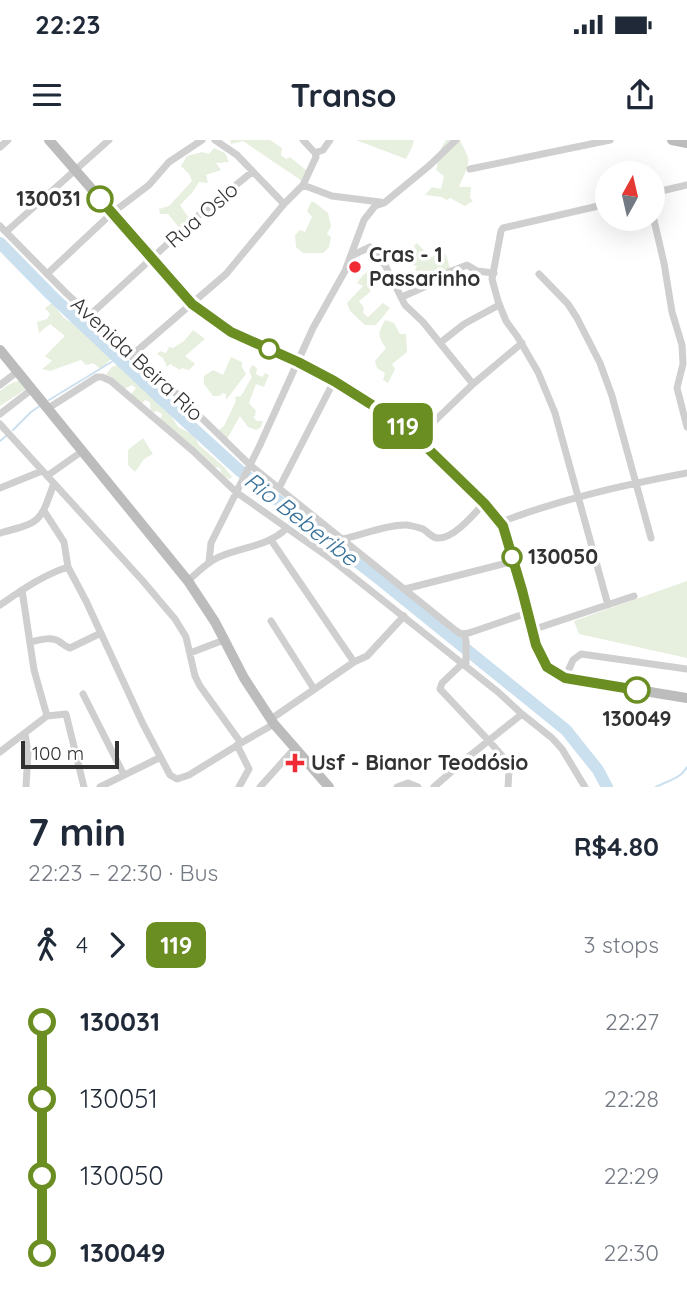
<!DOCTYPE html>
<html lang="en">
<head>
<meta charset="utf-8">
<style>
	body { margin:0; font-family:Quicksand,sans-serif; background:#f2f2f3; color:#1f2937; height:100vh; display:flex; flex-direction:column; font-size:26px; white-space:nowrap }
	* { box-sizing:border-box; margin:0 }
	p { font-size:23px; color:#747a83 }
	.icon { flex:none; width:38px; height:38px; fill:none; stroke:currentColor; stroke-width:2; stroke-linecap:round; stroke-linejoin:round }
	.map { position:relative; height:647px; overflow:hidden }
	.sheet { display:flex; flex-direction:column; background:#fff; flex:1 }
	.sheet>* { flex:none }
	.badge { padding:0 14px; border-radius:10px; font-size:24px; line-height:46px }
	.needle { width:46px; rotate:8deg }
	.tools { position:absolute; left:595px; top:21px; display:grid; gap:14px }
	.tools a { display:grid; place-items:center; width:70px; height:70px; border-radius:50%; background:#fff; box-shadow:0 7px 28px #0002; font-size:35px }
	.scale { position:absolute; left:21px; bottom:18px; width:98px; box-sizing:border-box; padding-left:7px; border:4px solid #323232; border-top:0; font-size:19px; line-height:24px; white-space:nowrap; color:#323232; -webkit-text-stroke:5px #fff; paint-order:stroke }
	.map>.badge { position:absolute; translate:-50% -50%; box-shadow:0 0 0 4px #fff }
	.legs { display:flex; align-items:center; gap:10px; height:77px; padding:0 28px; font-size:23px }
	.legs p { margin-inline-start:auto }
	.headline { display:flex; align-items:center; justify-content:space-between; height:119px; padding:0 28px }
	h1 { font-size:38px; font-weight:700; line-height:52px }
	ul { padding:0 28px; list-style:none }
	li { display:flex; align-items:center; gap:24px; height:77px; font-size:26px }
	li i { display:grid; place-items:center; width:10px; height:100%; margin:0 9px; background:currentColor }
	li i::after { content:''; width:18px; height:18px; margin:-9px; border:5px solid; border-radius:50%; background:#fff }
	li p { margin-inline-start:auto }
	li:first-child i { background:linear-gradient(#0000 50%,currentColor 0) }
	li:last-child i { background:linear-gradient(currentColor 50%,#0000 0) }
	.status { display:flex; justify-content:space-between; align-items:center; height:49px; padding:0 35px; background:#fff; direction:ltr }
	.status svg { height:19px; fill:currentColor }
	header { display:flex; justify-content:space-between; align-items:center; height:91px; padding:0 28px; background:#fff; font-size:32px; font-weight:700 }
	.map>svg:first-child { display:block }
	.green { fill:#e7efdf }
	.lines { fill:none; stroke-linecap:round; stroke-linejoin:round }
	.stream { stroke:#cbe0ef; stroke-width:2 }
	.river { stroke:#cbe0ef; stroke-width:12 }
	.street { stroke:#cfcfcf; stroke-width:7 }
	.secondary { stroke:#bcbcbc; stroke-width:10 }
	.line-1-casing { stroke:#fff; stroke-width:16 }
	.line-1 { stroke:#6b8e23; stroke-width:10 }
	.stop-1-dot { fill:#fff; stroke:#6b8e23; stroke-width:3.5 }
	.poi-dot { fill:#f12b34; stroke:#fff; stroke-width:2.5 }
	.labels { text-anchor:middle; stroke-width:7; stroke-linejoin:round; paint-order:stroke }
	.stop-label { font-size:21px; font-weight:bold; fill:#323232; stroke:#fff; text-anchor:end }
	.street-label { font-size:21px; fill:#323232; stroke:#fff }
	.poi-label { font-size:21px; font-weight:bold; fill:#323232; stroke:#fff; text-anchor:start }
	.water-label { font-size:23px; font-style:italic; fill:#39729b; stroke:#fff }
</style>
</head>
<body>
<div class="status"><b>22:23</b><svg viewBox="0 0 49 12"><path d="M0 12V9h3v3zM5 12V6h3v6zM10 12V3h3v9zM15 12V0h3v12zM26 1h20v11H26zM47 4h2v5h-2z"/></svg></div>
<header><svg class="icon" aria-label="menu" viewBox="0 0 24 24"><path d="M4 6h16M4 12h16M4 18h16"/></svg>Transo<svg class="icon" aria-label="share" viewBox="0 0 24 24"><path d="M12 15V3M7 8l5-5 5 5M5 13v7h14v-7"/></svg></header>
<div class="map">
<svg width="687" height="647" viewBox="0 0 687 647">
	<rect width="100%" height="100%" fill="#fff"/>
	<path class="green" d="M230,0H270L282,8L281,15L286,19L290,17L307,31L302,41L243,1L231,4Z
		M356,0H414L412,7L406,19Z
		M446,0H460C462,6 466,11 468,17C470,26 462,38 459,47H471L470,58L473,61L465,66L450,58L447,60L441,57L425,55L432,47L441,49L444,36L436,30L441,8Z
		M214,8L225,13L229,22L216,23L221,30L206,35L208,43L199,42L192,53L180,65L190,80L182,91L168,74H160L159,69L169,66L192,41L189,34L181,26L187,16L202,12L209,14Z
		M311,62H314L328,73L331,86L327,94L331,97L329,107L323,113H303L296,107L295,95L300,90L305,92L312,77L307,71Z
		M417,103L430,117L435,116L438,110L441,114L446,115L450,128L445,131L444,136L421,144L417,141L420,138V133L415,130L417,126L412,125V119L417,112L414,106Z
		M367,132L373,144L369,153L359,161L364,168L363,173L368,177L383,163L390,168L376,185H365L350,171L347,163L363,146L357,143L363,135Z
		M52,163L64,178L84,190L113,217L101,229L93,223L86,225L81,220L50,231L42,229L52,221L45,216L65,196L50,184L39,193L37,182L47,179L50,174L45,168Z
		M385,180L394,183L400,194H406L407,212L392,224L395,229L388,243L383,240L385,233L377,228L375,221L386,208C377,195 378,194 385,180Z
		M193,190L205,199L185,216L195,224L189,230L182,228L180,230L170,224L167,227L163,218L157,214L160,211L166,213L169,207L173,208L184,201Z
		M231,217L242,222V227L246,234L226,260V254L223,253L219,256H213L204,244V236L213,230L223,235Z
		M120,224L170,274L178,287L194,295L199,305L224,327L232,337L230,339L222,335L220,328L213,327L160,281L162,274L157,271L151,273L150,262L145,260L140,266L131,254L136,248L132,245L124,249L106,234L112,227Z
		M252,225L257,228L256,234L262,237L265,233L269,235L264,247L256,244L249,263L256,271L255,276L253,277L257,281H263L261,287L256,290L248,287L240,276L227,299L219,290L224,286L236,261L235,257L241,256L252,237L249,231Z
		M20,240L26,249L0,266V251L8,245Z
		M143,298L153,314L144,319L135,332L128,325V310Z
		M687,441V518L579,494L574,481Z"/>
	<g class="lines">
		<path class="stream" d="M49,260L118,218
			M13,290L31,272L41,265
			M0,301L6,296
			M656,647C669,640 680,639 687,627"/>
		<path class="river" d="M0,103L50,154L160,258L239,330L378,438L566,590L598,630L607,647"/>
		<path class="street" d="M215,0L237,15L284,64
			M0,7L8,0
			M315,13L323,10L330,0
			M470,29L610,0
			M303,45L332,56L380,62
			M653,53L687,45
			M607,64L503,88L501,91L492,139L498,161L506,181L517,196L538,232L555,273L608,465
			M653,76L664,123L672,172L682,205L683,224L677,248L687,287
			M0,86L66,153L109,192L131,216L178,255L250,325L455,490L461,494L469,493L527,473
			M7,91L109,0
			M351,116L370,107L385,125L405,165L423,182L473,244
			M47,134L112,73L149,45L169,22L202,0
			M539,134L568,164L577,178L600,223L612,256L651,398
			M402,157L446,137L449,132L467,125L477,131L494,133
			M90,175L199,75L252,32
			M440,203L464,184L499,165
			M131,216L226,134L284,64L303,45L316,17L315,13L303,0
			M0,245L17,232
			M47,269L97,237H102L111,241L193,311L236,352L331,419L498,552L522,574L552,598L562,609L585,647
			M0,274L31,250
			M0,284L142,440L175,479L186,497L195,536L200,546L241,603
			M417,298L473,244L522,203
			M47,336L81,312
			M0,348L42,331
			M279,348L334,241
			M44,371L64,402L68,427L86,461L143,584L170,635L177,639L189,635L241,603L274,584
			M501,382C561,359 624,345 687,333
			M0,393C41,382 40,383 54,343
			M343,399C362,395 388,384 407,385C412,386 419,387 423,389C428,392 431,397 437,398C453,400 475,373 484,363
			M271,400L354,522
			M209,422L211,403L259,307L313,188L345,131L364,80L375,66L384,63L430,25L456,0
			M188,441C198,432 207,422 219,417C244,406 267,407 287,388
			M405,449L514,421
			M22,450L34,530L47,576
			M0,465C22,450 43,435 68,427
			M271,481L314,549
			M532,490L634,456
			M464,494L466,501V526
			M30,502C39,500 52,496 60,502C63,504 66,507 70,508L101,493
			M190,513L224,500
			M463,523L442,543L440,549L489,601L505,619L509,631L508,647
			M565,538L573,520L581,514L687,529
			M83,554L124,635
			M271,579L354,522L367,516L404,476
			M25,594L28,612L26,647
			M237,605L249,629L239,647
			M0,612L47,576L66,574L84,647
			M100,647L159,618
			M260,647L295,608
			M397,647L408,643L418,647
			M434,647L467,618L522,574"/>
		<path class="secondary" d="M49,0L192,164L231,192L298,222L334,241L388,275L417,298L484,363L503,386L522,450L536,505L547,527L565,538L687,558
			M672,0L687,3
			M0,210L188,441L215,482L244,538L274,584L329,647"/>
	</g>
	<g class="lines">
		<defs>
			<path id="line-1" d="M100,59L192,164L231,192L298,222L334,241L388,275L417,298L484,363L503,386L522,450L536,505L547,527L565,538L637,550"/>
		</defs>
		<use href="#line-1" class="line-1-casing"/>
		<use href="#line-1" class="line-1"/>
	</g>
	<g class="stop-1-dot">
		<circle cx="100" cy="59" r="12"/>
		<circle cx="269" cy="209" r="9"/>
		<circle cx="512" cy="417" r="9"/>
		<circle cx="637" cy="550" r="12"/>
	</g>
	<g class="poi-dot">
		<circle cx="355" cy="127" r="7"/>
		<path d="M291.5 612.5h7v7h7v7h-7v7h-7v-7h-7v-7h7z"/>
	</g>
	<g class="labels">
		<g class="stop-label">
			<text x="81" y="66">130031</text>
			<text x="528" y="424" text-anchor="start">130050</text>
			<text x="637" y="586" text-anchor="middle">130049</text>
		</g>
		<g class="street-label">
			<text transform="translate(202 75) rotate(-41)" y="7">Rua Oslo</text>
			<text transform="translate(137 219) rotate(43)" y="7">Avenida Beira Rio</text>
		</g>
		<g class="poi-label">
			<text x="369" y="122">Cras - 1<tspan x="369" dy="24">Passarinho</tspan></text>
			<text x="311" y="630">Usf - Bianor Teodósio</text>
		</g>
		<g class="water-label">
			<text transform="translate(301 379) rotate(38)" y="8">Rio Beberibe</text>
		</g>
	</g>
</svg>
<div class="tools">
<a><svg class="needle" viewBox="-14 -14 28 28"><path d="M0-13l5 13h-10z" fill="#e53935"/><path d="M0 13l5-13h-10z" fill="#747a83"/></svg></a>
</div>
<div class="scale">100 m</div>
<b class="badge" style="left:403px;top:286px;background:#6b8e23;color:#fff">119</b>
</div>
<section class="sheet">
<div class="headline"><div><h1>7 min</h1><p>22:23 – 22:30 · Bus</p></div><b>R$4.80</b></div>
<div class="legs"><svg class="icon" aria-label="walk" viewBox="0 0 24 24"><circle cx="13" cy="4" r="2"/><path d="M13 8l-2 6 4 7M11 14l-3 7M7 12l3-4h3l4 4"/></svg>4<svg class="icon" aria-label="forward" viewBox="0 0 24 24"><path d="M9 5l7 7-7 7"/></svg><b class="badge" style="background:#6b8e23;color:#fff">119</b><p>3 stops</p></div>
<ul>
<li><i style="color:#6b8e23"></i><b>130031</b><p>22:27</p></li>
<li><i style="color:#6b8e23"></i><span>130051</span><p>22:28</p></li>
<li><i style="color:#6b8e23"></i><span>130050</span><p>22:29</p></li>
<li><i style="color:#6b8e23"></i><b>130049</b><p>22:30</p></li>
</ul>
</section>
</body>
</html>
